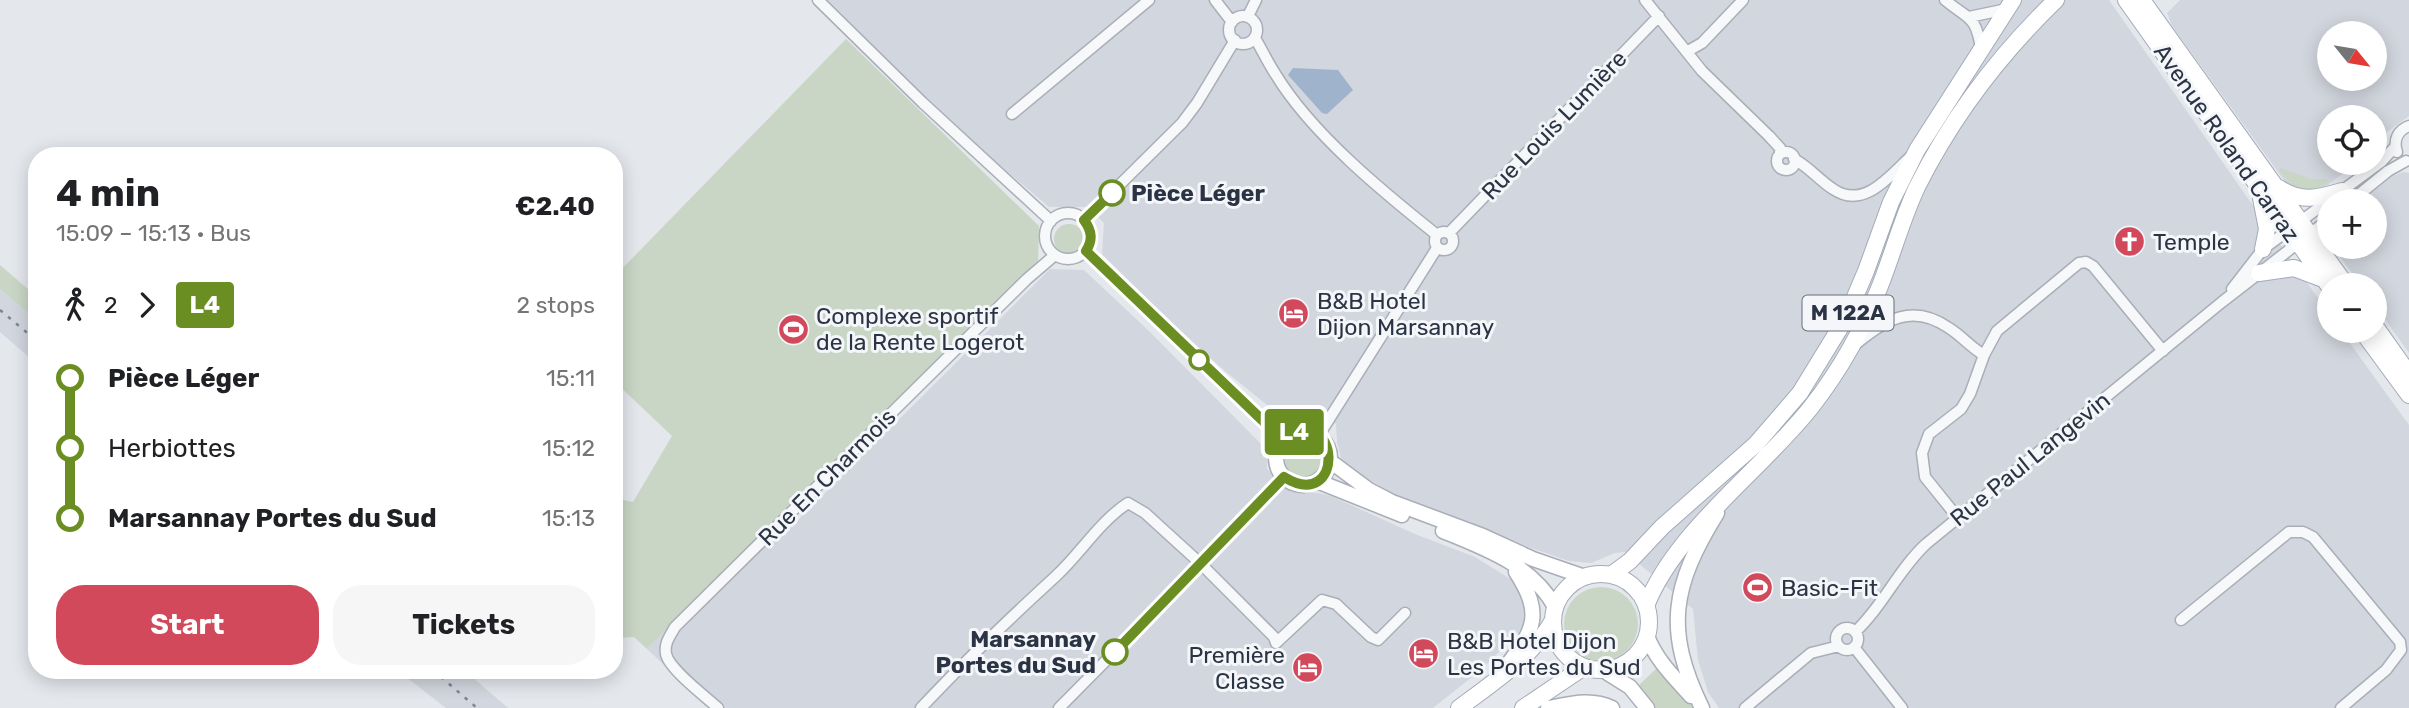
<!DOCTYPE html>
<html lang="en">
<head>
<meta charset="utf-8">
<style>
	body { margin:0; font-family:Rubik,sans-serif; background:#f6f6f6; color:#202124; height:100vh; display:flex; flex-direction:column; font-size:26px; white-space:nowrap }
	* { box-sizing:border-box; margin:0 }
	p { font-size:23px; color:#757577 }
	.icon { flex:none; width:38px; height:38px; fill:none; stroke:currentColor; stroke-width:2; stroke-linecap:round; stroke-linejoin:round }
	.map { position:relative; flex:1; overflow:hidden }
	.details { position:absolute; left:28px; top:147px; width:595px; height:532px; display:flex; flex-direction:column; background:#fff; border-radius:28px; box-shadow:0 4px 18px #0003 }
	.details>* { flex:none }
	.badge { padding:0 14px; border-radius:5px; font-size:24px; line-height:46px }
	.needle { width:46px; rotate:120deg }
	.buttons { position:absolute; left:2317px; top:21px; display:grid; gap:14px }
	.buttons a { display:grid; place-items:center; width:70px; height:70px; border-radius:50%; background:#fff; box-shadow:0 4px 18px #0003; font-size:35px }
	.map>.badge { position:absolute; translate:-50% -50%; box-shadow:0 0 0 4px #fff }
	.legs { display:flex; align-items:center; gap:10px; height:77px; padding:0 28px; font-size:23px }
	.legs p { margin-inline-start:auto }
	.headline { display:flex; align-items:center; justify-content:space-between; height:119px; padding:0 28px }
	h1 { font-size:38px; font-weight:700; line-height:52px }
	.cta { display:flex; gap:14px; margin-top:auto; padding:14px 28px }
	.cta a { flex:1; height:80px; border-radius:28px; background:#d1495b; color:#fff; font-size:28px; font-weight:700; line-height:80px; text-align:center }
	.cta a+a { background:#f6f6f6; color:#202124 }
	ul { padding:0 28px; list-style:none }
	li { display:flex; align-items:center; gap:24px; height:70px; font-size:26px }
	li i { display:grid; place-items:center; width:10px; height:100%; margin:0 9px; background:currentColor }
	li i::after { content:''; width:18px; height:18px; margin:-9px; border:5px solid; border-radius:50%; background:#fff }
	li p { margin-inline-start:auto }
	li:first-child i { background:linear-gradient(#0000 50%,currentColor 0) }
	li:last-child i { background:linear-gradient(currentColor 50%,#0000 0) }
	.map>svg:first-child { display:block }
	.built { fill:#d2d6de; fill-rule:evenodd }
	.green { fill:#c9d6c5 }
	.water { fill:#9fb4cc }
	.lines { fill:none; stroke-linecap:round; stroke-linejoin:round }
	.street-casing { stroke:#a9aeb7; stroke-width:13 }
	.secondary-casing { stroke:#a9aeb7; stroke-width:17 }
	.primary-casing { stroke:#a3abb8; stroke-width:18 }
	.street { stroke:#f7f8fa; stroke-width:10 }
	.secondary { stroke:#fff; stroke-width:14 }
	.primary { stroke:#fff; stroke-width:16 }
	.rail { stroke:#7d8696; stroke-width:2.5; stroke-dasharray:3.5 7; stroke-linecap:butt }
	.line-1-casing { stroke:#fff; stroke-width:16 }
	.line-1 { stroke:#6b8e23; stroke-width:10 }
	.stop-1-dot { fill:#fff; stroke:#6b8e23; stroke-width:3.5 }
	.labels { text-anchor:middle; stroke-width:6; stroke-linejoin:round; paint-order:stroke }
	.shield { fill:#f4f6f9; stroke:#676e7b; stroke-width:2 }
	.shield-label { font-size:21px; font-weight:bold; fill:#2b3445 }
	.street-label { font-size:23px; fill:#2b3445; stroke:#f4f6f9 }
	.stop-label { font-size:23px; font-weight:bold; fill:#2b3445; stroke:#f4f6f9; text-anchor:start }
	.poi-label { font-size:23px; fill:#2b3445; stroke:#f4f6f9; text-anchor:start }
</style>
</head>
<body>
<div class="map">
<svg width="2409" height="708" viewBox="0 0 2409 708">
	<rect width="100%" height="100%" fill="#e4e7ec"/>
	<path class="built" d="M826,0H2109L2329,314V331H2341L2409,425V708H1719L1708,692L1698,660L1693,609L1625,552L1615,553L1591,563L1569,561L1488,533L1404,500L1348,467L1341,458L1337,441L1336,424L1316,413L1304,412L1283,418L1225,371L1168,320L1102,254L1104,223L1088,207H1049L978,147Z
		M2180,0H2409V116L2387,132L2383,149L2375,156V117H2329V163H2363L2345,172L2322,189L2301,192L2286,183L2172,26L2167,13ZM2329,33H2375V79H2329Z
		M2403,172L2409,173V353L2375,305V285H2361L2340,257L2337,247H2375V201H2361L2388,178Z
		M1050,269L1084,270L1151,333L1264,447L1267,454V469L1291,492L1318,493L1331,496L1415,534L1475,557L1512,580L1527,607L1525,621L1519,632L1482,669L1433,708H710L647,649L769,528L779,539Z
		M0,289L37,321V364L0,332Z
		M397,670H464L508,708H446Z"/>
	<path class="green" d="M846,39L1039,226L1038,264L647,649L634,637L614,638V498L633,502L672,436L614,381V277Z
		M2281,168L2311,179H2327L2328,182L2315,190L2294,188L2279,171Z
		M1054 239a15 15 0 1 1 30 0a15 15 0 1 1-30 0Z
		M0,265L37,297V321L0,289Z
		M1284 457a20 20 0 1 1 40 0a20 20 0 1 1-40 0Z
		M1564 624a37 37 0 1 1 74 0a37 37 0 1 1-74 0Z
		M1658,667L1694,708H1655L1638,686Z"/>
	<path class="water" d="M1293,68L1338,70L1353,90L1327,114L1322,113L1288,75Z"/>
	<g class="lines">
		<defs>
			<path id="street" d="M818,0L923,103L1051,221
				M1215,0L1232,22
				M1645,0L1702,71L1769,136L1780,148V154
				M1945,0C1969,20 1976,15 1981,49
				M1248,16L1256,0
				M1229 30a14 14 0 1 1 28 0a14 14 0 1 1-28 0Z
				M1969,17L2007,9
				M1255,38C1262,50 1268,63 1276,75C1312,134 1383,192 1437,235
				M1688,51L1702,43L1743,0
				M1012,114L1149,0
				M2397,152C2393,140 2398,130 2409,126
				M1777 161a9 9 0 1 1 18 0a9 9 0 1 1-18 0Z
				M1794,159C1809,167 1819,180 1833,189C1863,210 1889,177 1910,157
				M2351,201L2388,171L2406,161
				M1045 236a23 23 0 1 1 46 0a23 23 0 1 1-46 0Z
				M1084,220L1182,123L1197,103L1235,40
				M1435 241a9 9 0 1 1 18 0a9 9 0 1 1-18 0Z
				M1449,233L1659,16
				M1085,251L1283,440
				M2232,289L2263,249L2381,162L2395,147
				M1856,344C1886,319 1913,303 1949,328C1962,336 1970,347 1984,355
				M1319,435L1437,248
				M1958,518L1925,477L1922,453L1929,434L1961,409L1970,394L1984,355L1997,331L2079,263L2086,262L2093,266L2163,351
				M2181,620L2289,532H2303L2313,537L2400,642L2401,650L2386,670L2341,708
				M1836 639a11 11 0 1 1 22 0a11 11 0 1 1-22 0Z
				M1855,632C1883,606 1898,570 1926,544L2222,302L2329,219
				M1854,647L1902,708
				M718,708C705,696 669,669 666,654C664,643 670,636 675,627L1027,279L1055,255
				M921,708C964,662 1009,619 1056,576C1081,553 1099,522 1128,503L1145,513L1201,564L1274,637L1276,643L1322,600L1336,604L1371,637L1378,640L1405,613
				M1059,708L1169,597L1284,477
				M1745,708L1811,653L1839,646"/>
			<path id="secondary" d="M1276 458a27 27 0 1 1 54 0a27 27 0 1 1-54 0Z
				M1330,461L1369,490L1392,502L1483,536L1533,559L1585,577
				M1317,481L1402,515
				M1443,531C1485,548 1532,565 1555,607
				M1647,636C1656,660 1674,677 1691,696
				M1504,669C1534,631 1544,615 1516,572
				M1603,670L1630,687L1647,708
				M1548,708C1570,704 1591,698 1612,708
				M1702,708C1664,630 1672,586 1717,513"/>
			<path id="primary" d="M2126,0L2329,286
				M2142,0L2346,285
				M2279,188C2301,203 2318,198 2342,191
				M2261,198L2267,229L2263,249
				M2259,273L2294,268L2323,279
				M2375,326L2409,374
				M2362,331L2409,395
				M1553 622a48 48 0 1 1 96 0a48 48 0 1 1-96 0Z
				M1611,575L1630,561L1662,527L1756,444L1800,393L1846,318L1866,271L1891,202L1917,150L2013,0
				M1646,606C1676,530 1762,470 1812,406C1840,370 1863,329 1880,286C1893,253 1902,219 1917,187C1952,117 2000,54 2056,0
				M1459,708C1492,683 1533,657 1553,620
				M1523,708L1584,667"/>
		</defs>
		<use href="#street" class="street-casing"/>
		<use href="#secondary" class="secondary-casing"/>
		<use href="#primary" class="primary-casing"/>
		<use href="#street" class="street"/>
		<use href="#secondary" class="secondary"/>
		<use href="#primary" class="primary"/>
		<path class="rail" d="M0,310L37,341
			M433,670L477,708"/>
	</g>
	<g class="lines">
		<defs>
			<path id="line-1" d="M1112,193L1084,220C1092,231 1093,240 1086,251L1283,440C1341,397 1346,515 1284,477L1115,652"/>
		</defs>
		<use href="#line-1" class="line-1-casing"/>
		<use href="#line-1" class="line-1"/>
	</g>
	<defs>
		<symbol id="church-disc" viewBox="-11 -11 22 22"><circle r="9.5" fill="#d1495b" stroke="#f4f6f9"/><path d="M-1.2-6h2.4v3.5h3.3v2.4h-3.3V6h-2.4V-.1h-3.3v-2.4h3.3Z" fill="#fff"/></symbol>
		<symbol id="hotel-disc" viewBox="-11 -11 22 22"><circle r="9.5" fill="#d1495b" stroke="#f4f6f9"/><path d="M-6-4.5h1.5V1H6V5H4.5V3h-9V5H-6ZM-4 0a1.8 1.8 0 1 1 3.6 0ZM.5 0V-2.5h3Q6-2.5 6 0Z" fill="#fff"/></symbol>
		<symbol id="stadium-disc" viewBox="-11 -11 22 22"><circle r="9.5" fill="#d1495b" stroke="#f4f6f9"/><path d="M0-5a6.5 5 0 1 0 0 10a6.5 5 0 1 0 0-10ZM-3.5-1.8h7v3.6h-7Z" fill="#fff"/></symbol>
	</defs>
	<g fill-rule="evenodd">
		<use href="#church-disc" x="2112" y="224" width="35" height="35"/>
		<use href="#hotel-disc" x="1276" y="296" width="35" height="35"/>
		<use href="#stadium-disc" x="776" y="312" width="35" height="35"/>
		<use href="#stadium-disc" x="1740" y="570" width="35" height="35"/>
		<use href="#hotel-disc" x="1406" y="636" width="35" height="35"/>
		<use href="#hotel-disc" x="1290" y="650" width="35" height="35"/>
	</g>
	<g class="stop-1-dot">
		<circle cx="1112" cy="193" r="12"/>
		<circle cx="1199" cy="360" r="9"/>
		<circle cx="1115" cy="652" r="12"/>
	</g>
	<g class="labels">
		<rect class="shield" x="1802.5" y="295.5" width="91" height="35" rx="5"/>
		<g class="shield-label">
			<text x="1848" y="320">M 122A</text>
		</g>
		<g class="street-label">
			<text transform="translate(1554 125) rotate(-46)" y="8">Rue Louis Lumière</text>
			<text transform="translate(2227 143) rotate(55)" y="8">Avenue Roland Carraz</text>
			<text transform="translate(2030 459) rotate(-39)" y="8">Rue Paul Langevin</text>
			<text transform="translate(827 477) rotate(-45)" y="8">Rue En Charmois</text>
		</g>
		<g class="stop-label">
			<text x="1131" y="201">Pièce Léger</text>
			<text x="1096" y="647" text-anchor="end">Marsannay<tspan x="1096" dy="26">Portes du Sud</tspan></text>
		</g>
		<g class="poi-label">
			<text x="2153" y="250">Temple</text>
			<text x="1317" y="309">B&amp;B Hotel<tspan x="1317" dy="26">Dijon Marsannay</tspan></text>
			<text x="816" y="324">Complexe sportif<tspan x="816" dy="26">de la Rente Logerot</tspan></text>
			<text x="1781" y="596">Basic-Fit</text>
			<text x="1447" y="649">B&amp;B Hotel Dijon<tspan x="1447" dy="26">Les Portes du Sud</tspan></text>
			<text x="1285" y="663" text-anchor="end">Première<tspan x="1285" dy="26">Classe</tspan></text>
		</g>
	</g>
</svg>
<div class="buttons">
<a><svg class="needle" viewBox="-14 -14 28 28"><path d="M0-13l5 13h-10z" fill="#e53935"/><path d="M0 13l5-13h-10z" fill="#757577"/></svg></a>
<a><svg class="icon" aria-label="locate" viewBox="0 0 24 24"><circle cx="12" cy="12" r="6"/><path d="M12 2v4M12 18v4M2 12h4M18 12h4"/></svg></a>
<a>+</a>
<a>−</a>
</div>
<b class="badge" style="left:1294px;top:432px;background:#6b8e23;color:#fff">L4</b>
<section class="details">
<div class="headline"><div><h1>4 min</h1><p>15:09 – 15:13 · Bus</p></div><b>€2.40</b></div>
<div class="legs"><svg class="icon" aria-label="walk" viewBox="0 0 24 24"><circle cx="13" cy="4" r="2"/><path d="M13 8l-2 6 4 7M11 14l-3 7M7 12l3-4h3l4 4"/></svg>2<svg class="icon" aria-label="forward" viewBox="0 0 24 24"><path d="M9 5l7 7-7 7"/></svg><b class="badge" style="background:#6b8e23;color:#fff">L4</b><p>2 stops</p></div>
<ul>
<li><i style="color:#6b8e23"></i><b>Pièce Léger</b><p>15:11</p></li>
<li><i style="color:#6b8e23"></i><span>Herbiottes</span><p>15:12</p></li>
<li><i style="color:#6b8e23"></i><b>Marsannay Portes du Sud</b><p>15:13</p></li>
</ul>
<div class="cta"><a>Start</a><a>Tickets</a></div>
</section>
</div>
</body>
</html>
